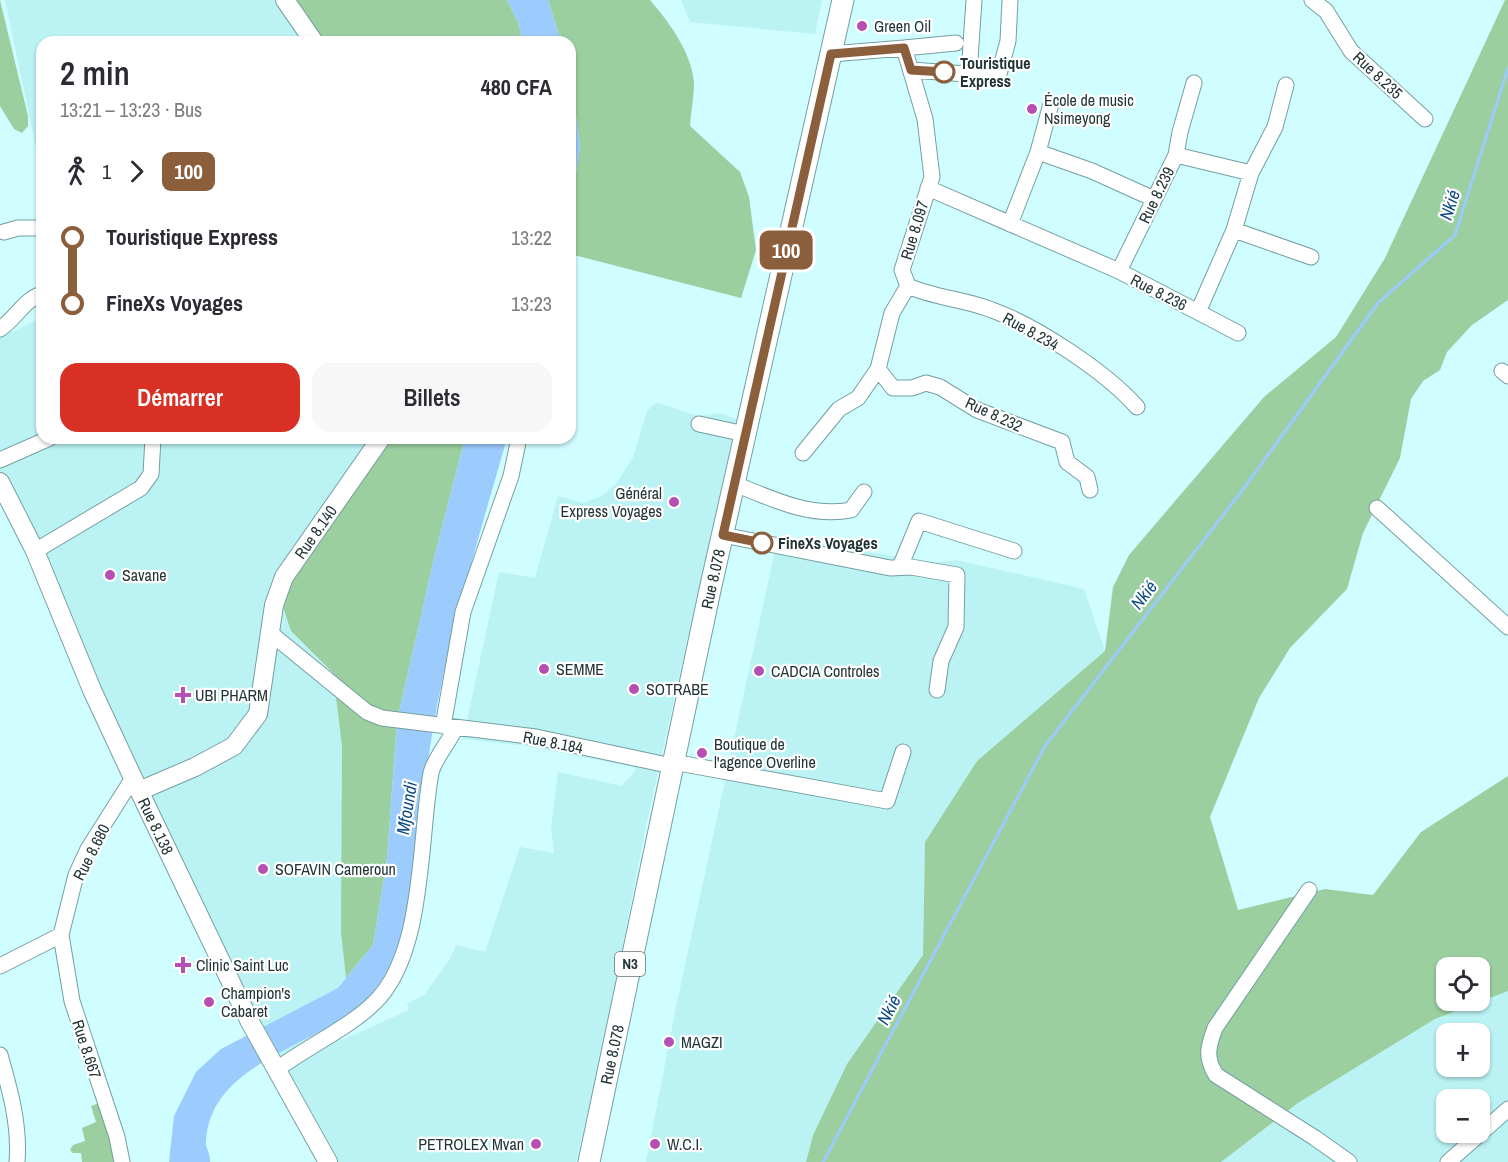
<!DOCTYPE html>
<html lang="fr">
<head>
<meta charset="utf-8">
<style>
	body { margin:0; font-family:"Archivo Narrow",sans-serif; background:#f7f7f7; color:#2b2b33; height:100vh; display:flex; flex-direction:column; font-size:22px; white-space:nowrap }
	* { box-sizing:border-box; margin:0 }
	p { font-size:20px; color:#7c7c81 }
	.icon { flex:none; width:33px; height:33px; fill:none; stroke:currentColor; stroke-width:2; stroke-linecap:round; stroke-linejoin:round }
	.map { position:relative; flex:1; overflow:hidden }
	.panel { position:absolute; left:36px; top:36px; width:540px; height:408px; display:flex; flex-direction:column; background:#fff; border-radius:18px; box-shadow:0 2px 4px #0004 }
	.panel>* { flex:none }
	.badge { padding:0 12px; border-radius:9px; font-size:21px; line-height:39px }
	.controls { position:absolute; left:1436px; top:957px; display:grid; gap:12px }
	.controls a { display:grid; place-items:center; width:54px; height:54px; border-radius:12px; background:#fff; box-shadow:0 2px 4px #0004; font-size:30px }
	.map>.badge { position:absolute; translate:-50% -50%; box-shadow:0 0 0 3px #fff }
	.legs { display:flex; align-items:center; gap:9px; height:66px; padding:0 24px; font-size:20px }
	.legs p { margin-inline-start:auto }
	.headline { display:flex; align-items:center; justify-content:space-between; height:102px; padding:0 24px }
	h1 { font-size:33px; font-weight:600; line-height:45px }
	.button { display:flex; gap:12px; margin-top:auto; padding:12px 24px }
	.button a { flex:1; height:69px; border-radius:18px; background:#d93025; color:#fff; font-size:24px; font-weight:600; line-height:69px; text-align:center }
	.button a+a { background:#f7f7f7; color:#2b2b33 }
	ul { padding:0 24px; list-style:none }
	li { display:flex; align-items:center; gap:21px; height:66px; font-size:22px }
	li i { display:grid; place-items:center; width:9px; height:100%; margin:0 8px; background:currentColor }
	li i::after { content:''; width:15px; height:15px; margin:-8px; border:4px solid; border-radius:50%; background:#fff }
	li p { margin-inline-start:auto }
	li:first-child i { background:linear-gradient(#0000 50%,currentColor 0) }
	li:last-child i { background:linear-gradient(currentColor 50%,#0000 0) }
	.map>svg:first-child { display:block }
	.built { fill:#bbf3f5; fill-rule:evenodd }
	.green { fill:#9bcfa0; fill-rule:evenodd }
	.water { fill:#9ccbfd }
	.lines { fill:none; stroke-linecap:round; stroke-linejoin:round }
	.stream { stroke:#9ccbfd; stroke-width:3 }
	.minor-casing { stroke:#749fa0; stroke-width:17 }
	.major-casing { stroke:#749fa0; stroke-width:20 }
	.highway-casing { stroke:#749fa0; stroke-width:23 }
	.minor { stroke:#fff; stroke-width:15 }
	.major { stroke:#fff; stroke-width:18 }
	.highway { stroke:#fff; stroke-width:21 }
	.line-1-casing { stroke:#fff; stroke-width:14 }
	.line-1 { stroke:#8b5e3c; stroke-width:9 }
	.poi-dot { fill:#b64fb3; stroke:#fff; stroke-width:2 }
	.stop-1-dot { fill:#fff; stroke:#8b5e3c; stroke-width:3 }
	.labels { text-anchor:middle; stroke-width:4.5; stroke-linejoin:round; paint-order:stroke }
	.shield { fill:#fff; stroke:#657172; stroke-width:1.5 }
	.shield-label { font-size:15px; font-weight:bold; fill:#233435 }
	.poi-label { font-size:16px; fill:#233435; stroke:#fff; text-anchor:start }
	.stop-label { font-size:16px; font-weight:bold; fill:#233435; stroke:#fff; text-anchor:start }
	.street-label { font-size:16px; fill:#233435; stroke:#fff }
	.water-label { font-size:18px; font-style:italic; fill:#0c4c84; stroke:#fff }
</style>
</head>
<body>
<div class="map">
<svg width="1508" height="1162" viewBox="0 0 1508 1162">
	<rect width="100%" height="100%" fill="#d0fdff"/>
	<path class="built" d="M5,0H285L314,42H42V176Z
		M681,0H822L815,34L690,22Z
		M42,318V438H381L291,631L333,673L342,737L344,789L341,933L346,978V1005L340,1038L342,1040L409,1010L408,1005H405L425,994L450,959L456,945L485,952L520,847L554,853L551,828L558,772L622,786L635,771V768L629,766L526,746L463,739L499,572L535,578L558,496L582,503L600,497L615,485L633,458L647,411L654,404L659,403L697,416L720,413L737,419L646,826L602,1052L576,1162H337L258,1022L210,926L153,797L0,480V337Z
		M778,536L931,563L956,560L1084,589L1105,651L977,761L925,842L923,955L847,1064L813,1135L806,1162H646L676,1007Z
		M1508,991V1162H1221L1298,1103L1435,1019ZM1446,1034H1479V1066H1446ZM1446,1100H1479V1132H1446Z"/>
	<path class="green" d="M0,0L28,116V126L22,133L14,129L0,106Z
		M285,0H507L518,22L523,42H314Z
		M548,0H650C669,22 692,53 694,83C694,97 691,112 690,126L740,172L749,197L756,250L741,298L570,254V212L580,146L570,72V42H561Z
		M1505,0H1508V300L1472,325L1447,352L1440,370L1423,381L1411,399L1400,458L1363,533L1347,589L1290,648L1259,698L1210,817L1238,910L1325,889L1373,895L1421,832L1508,776V991L1435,1019L1298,1103L1221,1162H806L813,1135L847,1064L923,955L925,842L977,761L1105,651L1113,587L1129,555L1264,397L1336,337L1385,258ZM1446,968H1479V1000H1446Z
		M381,438H465L435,554L397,721L387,859L373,945L346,978L341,933L342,746L333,673L291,631L284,610V577Z
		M99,1103L104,1113L115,1162H82L81,1153H73L70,1150L73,1145L85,1141L82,1128L96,1122L91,1106Z"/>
	<path class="water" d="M507,0H548L561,42H523L518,22Z
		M570,72L580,146L570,212Z
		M465,438H507C480,533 450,630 433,728C426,774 419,820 413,867C408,904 405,938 389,972C353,1046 212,1047 206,1141C205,1148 211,1154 210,1162H169L174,1116L196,1072L221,1049L338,988L373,945L387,859L397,721L435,554Z"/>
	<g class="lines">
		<path class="stream" d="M823,1162L1045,746L1244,488L1378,303L1455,235L1508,68"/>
		<defs>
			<path id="minor" d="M1312,0L1326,11L1351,51L1425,119
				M904,48L956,43
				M911,70L994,76L999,74L1008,41L1010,0
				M969,74L974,0
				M1038,152L1092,171L1154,199
				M1176,155L1180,132L1194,83
				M928,188L1119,271L1198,312L1234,230L1251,173L1275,127L1286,85
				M1010,224L1038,152L1051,104
				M1234,230L1311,257
				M4,232L18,228H42
				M1119,271L1176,155L1251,173
				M908,286C934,298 965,299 992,310C1036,326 1105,371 1137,407
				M1198,312L1238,333
				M0,329C16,318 25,299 42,294
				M878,369L893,388H912L926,383L940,387L977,410L1062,442L1067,462L1087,477L1090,490
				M1502,371L1508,376
				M699,424L745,434
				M803,453L839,409L858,398L878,369L892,313L908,286L902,270L932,177L925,119L904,48L831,54
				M0,460L50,438
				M735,484C772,499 811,518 851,510L864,492
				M1377,508L1508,627
				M723,535L890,568L911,567L957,575L956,627L941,661L937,690
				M35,551L141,488L151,474L153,438
				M900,567L919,521L1014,551
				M269,632L367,712L382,718L536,737L672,766
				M443,726L463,612L511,476L519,438
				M673,762L887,801L903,752
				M1309,890L1215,1028C1208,1047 1205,1057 1216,1075L1315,1138L1349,1162
				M61,935L72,1001L117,1137L122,1162
				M0,966L61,935L76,875L88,849L133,778
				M0,1055C10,1090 20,1125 17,1162
				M276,1070C305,1048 350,1027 374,1003C425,955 419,838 431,773C434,759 449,742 455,729
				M1448,1162L1508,1109"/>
			<g id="major">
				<path d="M285,0L314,42"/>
				<path id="s1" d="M0,482L35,551L92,690L133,778L250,1022L328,1162"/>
				<path id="s2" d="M139,791L195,767L234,746L258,714L274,605L284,577L381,438"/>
			</g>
			<g id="highway">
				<path id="s3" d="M589,1162L710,590L843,0"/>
			</g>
		</defs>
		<use href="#minor" class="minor-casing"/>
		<use href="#major" class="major-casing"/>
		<use href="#highway" class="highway-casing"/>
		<use href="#minor" class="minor"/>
		<use href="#major" class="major"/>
		<use href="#highway" class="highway"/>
	</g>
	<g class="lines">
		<defs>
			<path id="line-1" d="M762,543L723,535L831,54L904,48L911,70L944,72"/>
		</defs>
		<use href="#line-1" class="line-1-casing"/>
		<use href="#line-1" class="line-1"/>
	</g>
	<g class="poi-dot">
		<circle cx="862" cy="26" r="6"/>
		<circle cx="1032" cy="109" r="6"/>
		<circle cx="674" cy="502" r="6"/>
		<circle cx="110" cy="575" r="6"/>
		<circle cx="544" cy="669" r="6"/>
		<circle cx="759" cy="671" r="6"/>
		<circle cx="634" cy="689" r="6"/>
		<path d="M180 686h6v6h6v6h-6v6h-6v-6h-6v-6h6z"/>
		<circle cx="702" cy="753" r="6"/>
		<circle cx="263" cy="869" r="6"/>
		<path d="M180 956h6v6h6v6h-6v6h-6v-6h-6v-6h6z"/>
		<circle cx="209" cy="1002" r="6"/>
		<circle cx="669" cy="1042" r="6"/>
		<circle cx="536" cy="1144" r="6"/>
		<circle cx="655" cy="1144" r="6"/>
	</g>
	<g class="stop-1-dot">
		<circle cx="944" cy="72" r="10"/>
		<circle cx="762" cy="543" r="10"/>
	</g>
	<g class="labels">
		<rect class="shield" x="615" y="952" width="30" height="24" rx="4.5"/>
		<g class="shield-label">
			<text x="630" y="969">N3</text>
		</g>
		<g class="poi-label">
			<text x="874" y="32">Green Oil</text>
			<text x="1044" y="106">École de music<tspan x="1044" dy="18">Nsimeyong</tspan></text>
			<text x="662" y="499" text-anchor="end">Général<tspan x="662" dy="18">Express Voyages</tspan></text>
			<text x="122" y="581">Savane</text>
			<text x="556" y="675">SEMME</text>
			<text x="771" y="677">CADCIA Controles</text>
			<text x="646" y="695">SOTRABE</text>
			<text x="195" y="701">UBI PHARM</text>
			<text x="714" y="750">Boutique de<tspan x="714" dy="18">l'agence Overline</tspan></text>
			<text x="275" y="875">SOFAVIN Cameroun</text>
			<text x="196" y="971">Clinic Saint Luc</text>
			<text x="221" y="999">Champion's<tspan x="221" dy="18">Cabaret</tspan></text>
			<text x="681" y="1048">MAGZI</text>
			<text x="524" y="1150" text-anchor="end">PETROLEX Mvan</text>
			<text x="667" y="1150">W.C.I.</text>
		</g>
		<g class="stop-label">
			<text x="960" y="69">Touristique<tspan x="960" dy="18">Express</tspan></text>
			<text x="778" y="549">FineXs Voyages</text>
		</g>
		<g class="street-label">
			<text transform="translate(1378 75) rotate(43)" y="6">Rue 8.235</text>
			<text transform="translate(1156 195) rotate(-64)" y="6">Rue 8.239</text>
			<text transform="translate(914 230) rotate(-73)" y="6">Rue 8.097</text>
			<text transform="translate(1159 292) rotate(27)" y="6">Rue 8.236</text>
			<text transform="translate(1031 331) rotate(29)" y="6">Rue 8.234</text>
			<text transform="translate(994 414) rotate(25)" y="6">Rue 8.232</text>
			<text dy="6" stroke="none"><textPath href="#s2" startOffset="340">Rue 8.140</textPath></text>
			<text dy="6" stroke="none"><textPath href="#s3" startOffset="596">Rue 8.078</textPath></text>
			<text transform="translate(553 742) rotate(11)" y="6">Rue 8.184</text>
			<text dy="6" stroke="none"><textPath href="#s1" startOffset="378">Rue 8.138</textPath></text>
			<text transform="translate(91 852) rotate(-63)" y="6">Rue 8.680</text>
			<text transform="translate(87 1049) rotate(72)" y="6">Rue 8.667</text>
			<text dy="6" stroke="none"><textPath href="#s3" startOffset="110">Rue 8.078</textPath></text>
		</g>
		<g class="water-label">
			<text transform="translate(1450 205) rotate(-72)" y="6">Nkié</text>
			<text transform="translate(1144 595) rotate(-52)" y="6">Nkié</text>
			<text transform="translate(407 808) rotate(-81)" y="6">Mfoundi</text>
			<text transform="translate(889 1010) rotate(-62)" y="6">Nkié</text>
		</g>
	</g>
</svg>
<div class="controls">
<a><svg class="icon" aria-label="locate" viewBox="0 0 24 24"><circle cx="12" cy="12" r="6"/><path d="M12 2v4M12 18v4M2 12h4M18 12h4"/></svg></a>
<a>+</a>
<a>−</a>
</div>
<b class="badge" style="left:786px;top:250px;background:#8b5e3c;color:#fff">100</b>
<section class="panel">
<div class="headline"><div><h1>2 min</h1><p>13:21 – 13:23 · Bus</p></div><b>480 CFA</b></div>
<div class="legs"><svg class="icon" aria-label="walk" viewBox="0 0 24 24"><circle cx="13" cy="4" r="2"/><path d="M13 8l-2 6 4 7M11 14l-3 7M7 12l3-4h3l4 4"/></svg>1<svg class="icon" aria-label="forward" viewBox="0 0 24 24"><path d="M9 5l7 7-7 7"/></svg><b class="badge" style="background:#8b5e3c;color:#fff">100</b></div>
<ul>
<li><i style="color:#8b5e3c"></i><b>Touristique Express</b><p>13:22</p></li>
<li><i style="color:#8b5e3c"></i><b>FineXs Voyages</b><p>13:23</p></li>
</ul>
<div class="button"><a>Démarrer</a><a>Billets</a></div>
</section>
</div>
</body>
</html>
